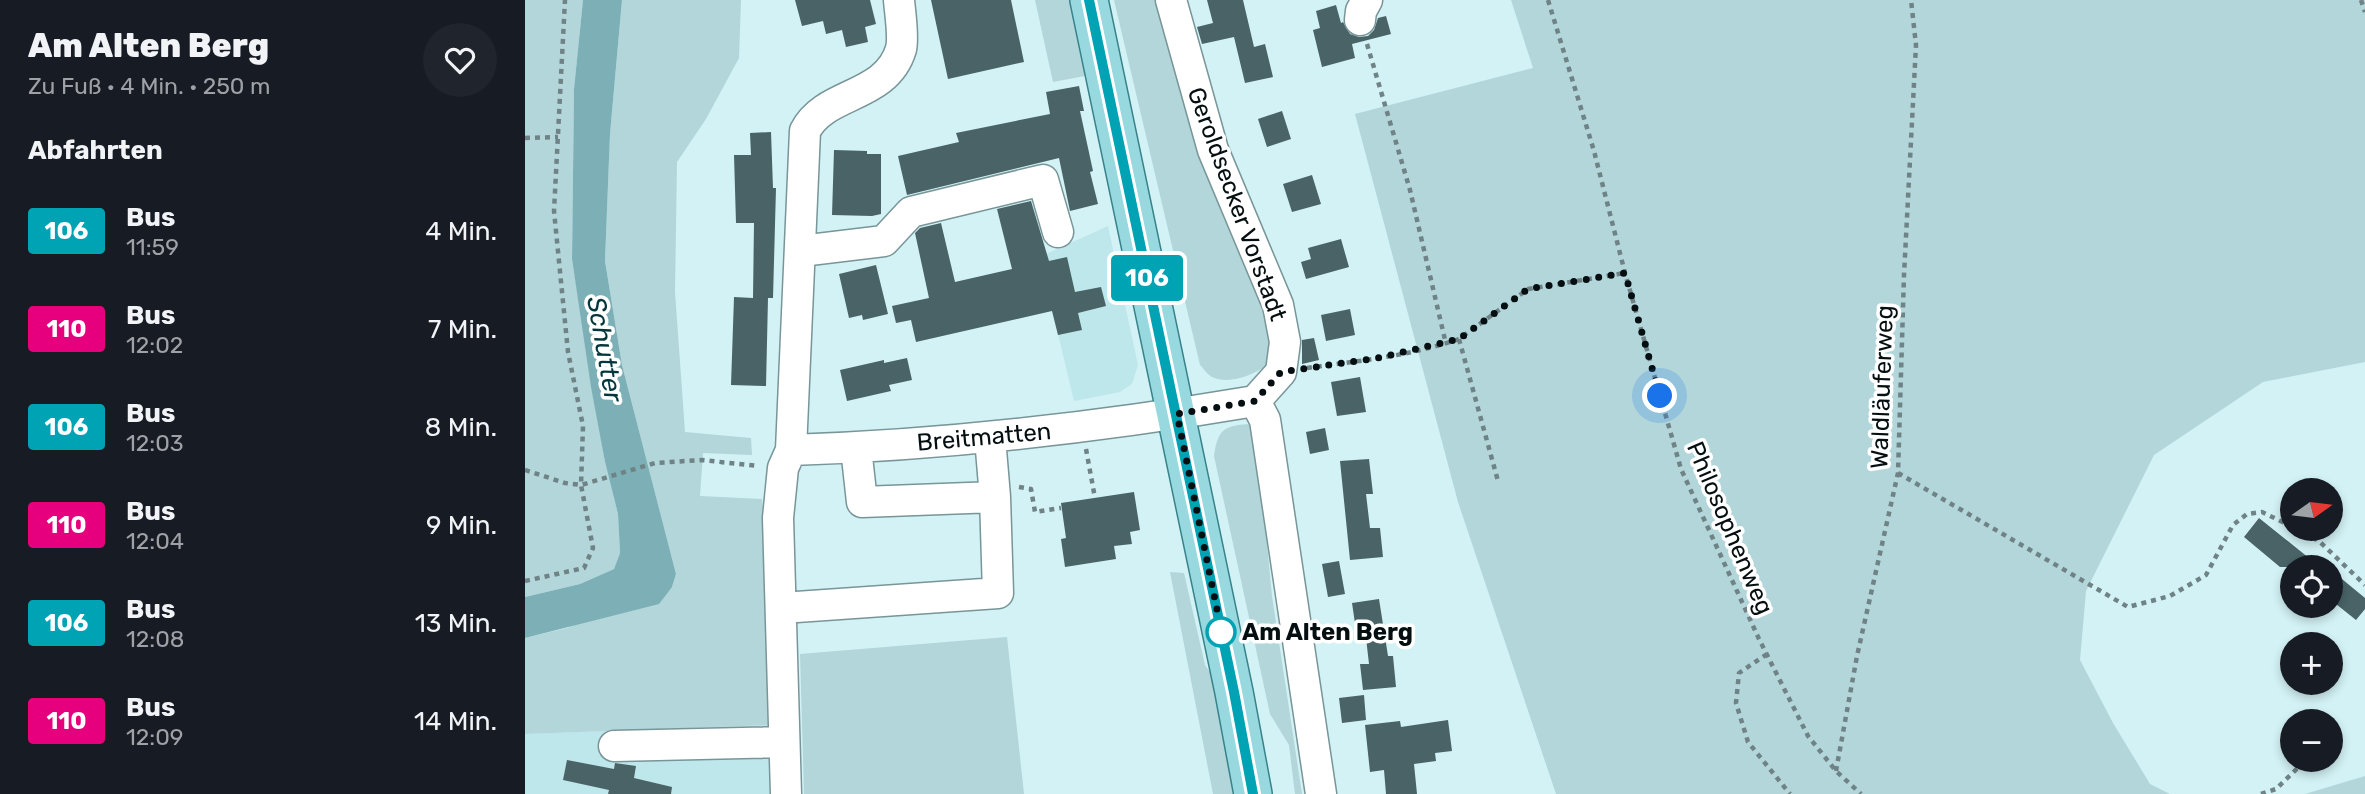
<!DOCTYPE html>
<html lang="de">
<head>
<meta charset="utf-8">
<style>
	body { margin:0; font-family:Rubik,sans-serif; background:#20242c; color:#f1f3f6; height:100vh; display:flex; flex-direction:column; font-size:26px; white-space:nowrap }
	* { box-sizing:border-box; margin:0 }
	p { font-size:23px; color:#9ea1a6 }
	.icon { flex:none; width:38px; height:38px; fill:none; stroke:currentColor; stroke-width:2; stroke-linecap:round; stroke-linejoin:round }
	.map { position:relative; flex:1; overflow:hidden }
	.panel { display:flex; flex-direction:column; background:#171b24; width:525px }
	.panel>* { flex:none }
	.badge { padding:0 14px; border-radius:5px; font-size:24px; line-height:46px }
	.needle { width:46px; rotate:76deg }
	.fabs { position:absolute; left:1755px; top:478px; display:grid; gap:14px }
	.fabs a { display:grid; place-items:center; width:63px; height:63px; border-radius:50%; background:#171b24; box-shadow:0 4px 10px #0003; font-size:35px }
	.you { position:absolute; width:35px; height:35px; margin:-18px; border:5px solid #fff; border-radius:50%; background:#1a73e8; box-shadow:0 0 0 10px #1a73e833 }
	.map>.badge { position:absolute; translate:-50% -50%; box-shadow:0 0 0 4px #fff }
	h2 { padding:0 28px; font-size:26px; line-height:63px }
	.round { display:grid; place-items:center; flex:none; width:74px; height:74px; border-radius:37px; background:#20242c }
	.head { display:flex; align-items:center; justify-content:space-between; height:119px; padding:0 28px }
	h1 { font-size:33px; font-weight:800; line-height:52px }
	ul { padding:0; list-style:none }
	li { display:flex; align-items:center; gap:21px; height:98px; padding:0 28px }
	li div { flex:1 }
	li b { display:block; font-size:26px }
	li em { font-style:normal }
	li .badge { min-width:77px; font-weight:700; text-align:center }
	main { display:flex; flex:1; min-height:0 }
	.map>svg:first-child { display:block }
	.built { fill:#bee7eb }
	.green { fill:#b2d6da }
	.water { fill:#7db0b6 }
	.building { fill:#496367 }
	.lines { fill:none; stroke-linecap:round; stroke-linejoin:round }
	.minor-casing { stroke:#789598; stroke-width:33 }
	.major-casing { stroke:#38828a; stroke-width:40 }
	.path { stroke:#6f8386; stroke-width:4.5; stroke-dasharray:5 5; stroke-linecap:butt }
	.minor { stroke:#fff; stroke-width:30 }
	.major { stroke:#98d9e0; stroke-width:37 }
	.line-casing { stroke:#fff; stroke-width:16 }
	.line { stroke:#00a3b4; stroke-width:10 }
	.walk { stroke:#050e10; stroke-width:7; stroke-dasharray:0 12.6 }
	.stop-dot { fill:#fff; stroke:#00a3b4; stroke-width:3.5 }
	.labels { text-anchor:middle; stroke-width:7; stroke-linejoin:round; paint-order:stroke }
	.street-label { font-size:24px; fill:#050e10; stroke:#fff }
	.stop-label { font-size:24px; font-weight:bold; fill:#050e10; stroke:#fff; text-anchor:start }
	.water-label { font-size:26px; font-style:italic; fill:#03373c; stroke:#fff }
</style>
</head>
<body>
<main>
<section class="panel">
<div class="head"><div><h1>Am Alten Berg</h1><p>Zu Fuß · 4 Min. · 250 m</p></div><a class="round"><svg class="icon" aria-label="heart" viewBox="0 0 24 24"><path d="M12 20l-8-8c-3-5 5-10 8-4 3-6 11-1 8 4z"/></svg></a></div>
<h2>Abfahrten</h2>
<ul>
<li><span class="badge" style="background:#00a3b4;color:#fff">106</span><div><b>Bus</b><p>11:59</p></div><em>4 Min.</em></li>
<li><span class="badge" style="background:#e6007e;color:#fff">110</span><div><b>Bus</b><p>12:02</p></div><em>7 Min.</em></li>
<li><span class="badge" style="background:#00a3b4;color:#fff">106</span><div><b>Bus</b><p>12:03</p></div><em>8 Min.</em></li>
<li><span class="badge" style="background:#e6007e;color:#fff">110</span><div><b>Bus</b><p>12:04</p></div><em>9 Min.</em></li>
<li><span class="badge" style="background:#00a3b4;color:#fff">106</span><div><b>Bus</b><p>12:08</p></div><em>13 Min.</em></li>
<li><span class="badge" style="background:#e6007e;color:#fff">110</span><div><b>Bus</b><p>12:09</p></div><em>14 Min.</em></li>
</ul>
</section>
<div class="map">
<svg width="1840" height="794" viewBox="0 0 1840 794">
	<rect width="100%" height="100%" fill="#d3f2f5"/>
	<path class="built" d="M583,226L613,365L607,384L595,392L549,401L516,263L521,254Z
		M247,725L250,794H0V734Z"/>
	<path class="green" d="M0,0H58L49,89L47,259L80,462L93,514L95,553L89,569L55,584L0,597Z
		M97,0H216L214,58L181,119L152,162L150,292L160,432L226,438L227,455L178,453L175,496L237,499L242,546L247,725L0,734V638L42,628L147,587L151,574L97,365L80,261L85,134Z
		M510,0H549L565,75L528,82Z
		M589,0H635L742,305L745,342L741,366C728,375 704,385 687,377C683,375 678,368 675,365Z
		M986,0H1840V362L1738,382L1629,455L1561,591L1555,660L1588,723L1625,784L1645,794H1031L933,502L830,114L1008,68Z
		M727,424L733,450L747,596L777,794H770L764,745L745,714L689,456C693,429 699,425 727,424Z
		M645,572L659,573L680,665L701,696L716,794H688Z
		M482,637L499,794H279L275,654Z
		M1840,776V794H1780Z"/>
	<path class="water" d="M58,0H97L85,134L80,261L97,365L151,574L147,587L134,604L0,638V597L55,584L89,569L95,553L93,514L80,462L66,387L47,259L49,89Z"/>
	<path class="building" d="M270,0H345L351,24L340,27L343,42L321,47L317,30L301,34L298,21L277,26Z
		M406,0H486L499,62L423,79Z
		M682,0H718L729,47L740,44L748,77L720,83L709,37L677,44L672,27L688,23Z
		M811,5L816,23L818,22L825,34L834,37L843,36L849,30L853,18L861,16L866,34L827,44L830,58L797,67L788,30L795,28L791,11Z
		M554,86L559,111H555L568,171L565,172L573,204L545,211L534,158L382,195L373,156L434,142L431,133L525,114L521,92Z
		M757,111L766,139L742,147L733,119Z
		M246,132L248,188H251L248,298H243L241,386L206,385L209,297L228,298L229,223H211L209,155H226L225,133Z
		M309,150L342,151V154H356V214L347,216L307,215Z
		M787,175L796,204L767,212L758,184Z
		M506,201L524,261L542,257L550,292L576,287L581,306L553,313L557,330L533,335L527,311L391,342L386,320L371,323L367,306L404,298L390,233L395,228L416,223L430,282L487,269L472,209Z
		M816,239L824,267L781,279L776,262L786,259L783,248Z
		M351,265L363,314L338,320L337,315L324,318L314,274Z
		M825,309L830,335L801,341L796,315Z
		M789,338L794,360L777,364V340Z
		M382,358L387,380L364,385L366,391L322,401L315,370L359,360V363Z
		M835,377L841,412L812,416L806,382Z
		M800,428L804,450L785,454L781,432Z
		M844,459L848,494H841L845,528H855L858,557L825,560L815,461Z
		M609,492L615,530L605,532L607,544L589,546L591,559L540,567L536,539L541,538L536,503Z
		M1734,518L1774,550L1795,567H1755L1719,537Z
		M814,561L820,594L803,597L797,564Z
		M1806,570L1840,598V609L1831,620L1806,600Z
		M854,599L863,656H868L871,687L838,690L835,664H844L840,629L831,630L827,603Z
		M839,695L841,720L817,723L814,698Z
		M923,720L927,751L910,753L911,761L889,764L892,794H861L859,770L845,772L840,725L875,721L876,727Z
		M42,760L89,769L90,763L111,766L109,778L147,787L146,794H83L84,790L38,780Z"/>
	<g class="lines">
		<defs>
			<path id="minor" d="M646,0L688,150L753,305L760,342L756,372L730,401
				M835,20L836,11L842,0
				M276,251L359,241L386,212L518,180L533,232
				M331,448L337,502L470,497L465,438
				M266,450L280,131C300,91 361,99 376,49C379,37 375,13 374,0
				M257,608L473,593L470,497
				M89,746L259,742
				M261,794L253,518L258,468L266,450C422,445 576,427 730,401L740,420L796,794"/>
			<path id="major" d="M564,0L709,692L728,794"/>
		</defs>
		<use href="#minor" class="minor-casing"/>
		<use href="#major" class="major-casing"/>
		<path class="path" d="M1023,0L1069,151L1100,273L1156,469L1234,639L1283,736L1311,771L1336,794
			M1836,0L1840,12
			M842,44L885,190L921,344
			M0,138L33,137
			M934,339L973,481
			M782,368C832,361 886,356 934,339L1003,289L1100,273
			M561,449L570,498
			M0,470L40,483L56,485L130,463L177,460L233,466
			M1373,473L1603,607L1645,596L1681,575L1708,525L1722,514L1737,512L1768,527
			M494,487L506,489L510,512L536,508
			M1770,528L1794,541L1840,585
			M0,581L59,568L68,548L56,485L58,426L43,352L29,211L40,0
			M1242,654L1214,673L1211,703L1223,742L1265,794
			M1311,771L1332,656L1373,473L1379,275L1391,45L1386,0
			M1736,794L1751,789L1781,760"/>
		<use href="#minor" class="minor"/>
		<use href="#major" class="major"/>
	</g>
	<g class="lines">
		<defs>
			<path id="line" d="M564,0L709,692L728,794"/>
		</defs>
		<use href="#line" class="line-casing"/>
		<use href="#line" class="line"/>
		<path class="walk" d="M696,632L698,639L652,414L730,401L756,372L853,358L934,339L1003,289L1100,273L1135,396"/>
	</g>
	<circle class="stop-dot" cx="696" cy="632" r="14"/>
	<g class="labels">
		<g class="street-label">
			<text transform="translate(712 204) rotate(70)" y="8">Geroldsecker Vorstadt</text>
			<text transform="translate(1357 387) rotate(-88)" y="8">Waldläuferweg</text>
			<text transform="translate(459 437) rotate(-5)" y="8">Breitmatten</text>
			<text transform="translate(1205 528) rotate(67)" y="8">Philosophenweg</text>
		</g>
		<g class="stop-label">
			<text x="717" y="640">Am Alten Berg</text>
		</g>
		<g class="water-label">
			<text transform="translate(80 349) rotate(80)" y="9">Schutter</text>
		</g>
	</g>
</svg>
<div class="fabs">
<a><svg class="needle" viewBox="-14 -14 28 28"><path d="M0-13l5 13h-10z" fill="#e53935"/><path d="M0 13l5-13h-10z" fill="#9ea1a6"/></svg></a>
<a><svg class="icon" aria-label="locate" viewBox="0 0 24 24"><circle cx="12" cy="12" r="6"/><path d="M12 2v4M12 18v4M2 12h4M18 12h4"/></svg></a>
<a>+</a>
<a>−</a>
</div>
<div class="you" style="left:1135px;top:396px"></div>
<b class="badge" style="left:622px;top:278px;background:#00a3b4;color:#fff">106</b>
</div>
</main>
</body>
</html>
